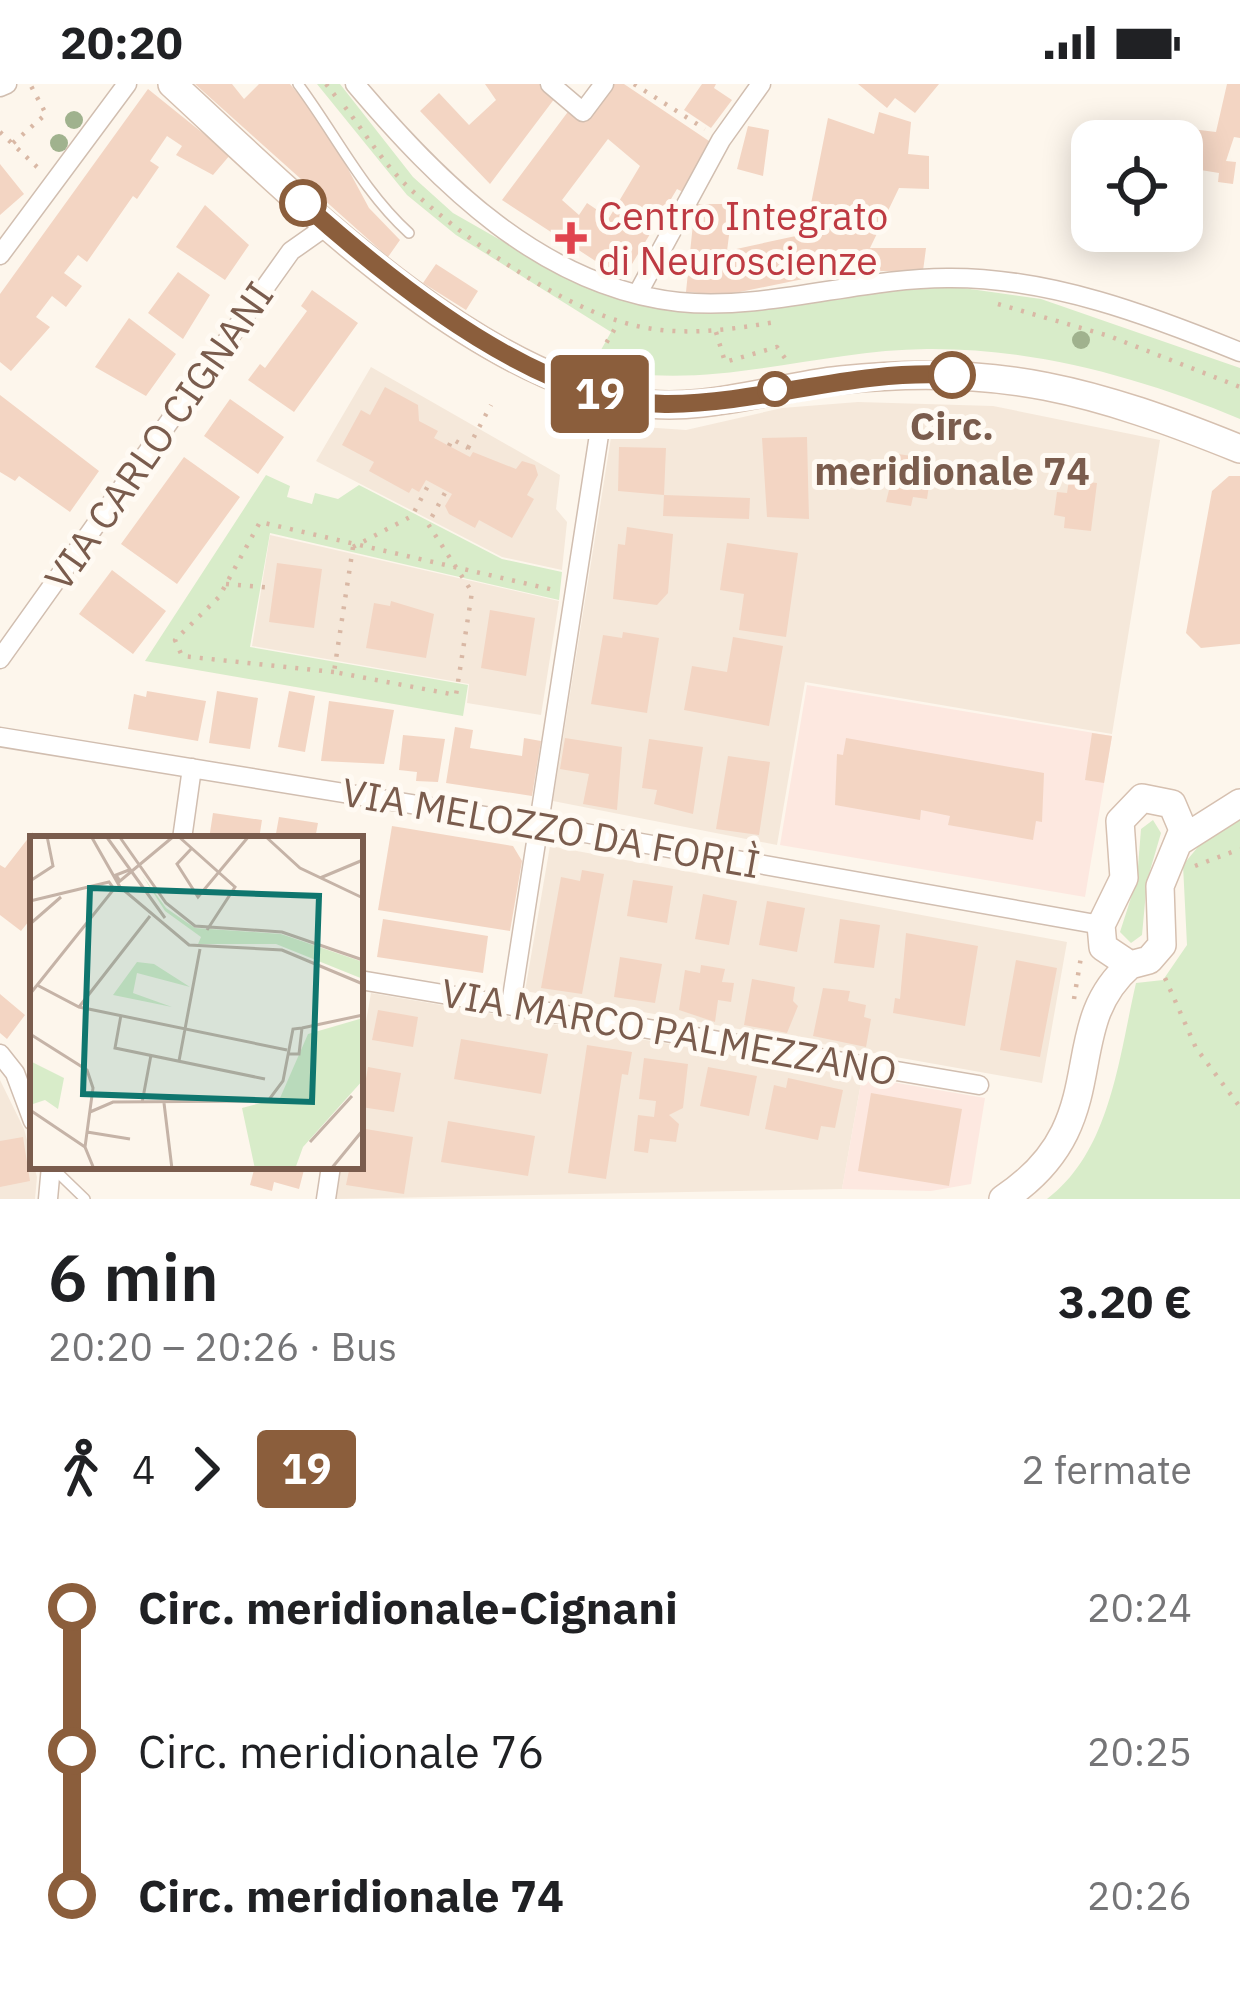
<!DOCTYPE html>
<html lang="it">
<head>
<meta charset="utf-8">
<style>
	body { margin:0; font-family:"IBM Plex Sans",sans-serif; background:#f6f6f6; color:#202124; height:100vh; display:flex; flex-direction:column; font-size:45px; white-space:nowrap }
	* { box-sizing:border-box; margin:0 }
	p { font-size:39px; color:#757577 }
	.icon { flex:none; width:66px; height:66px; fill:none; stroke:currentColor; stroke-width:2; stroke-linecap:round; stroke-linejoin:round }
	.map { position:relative; height:1115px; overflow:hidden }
	.side { display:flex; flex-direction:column; background:#fff; flex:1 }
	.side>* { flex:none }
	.badge { padding:0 24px; border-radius:9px; font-size:42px; line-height:78px }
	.buttons { position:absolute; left:1071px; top:36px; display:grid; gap:24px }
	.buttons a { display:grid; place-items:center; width:132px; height:132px; border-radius:24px; background:#fff; box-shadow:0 6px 30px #0003; font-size:60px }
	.map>.badge { position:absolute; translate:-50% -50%; box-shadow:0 0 0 6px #fff }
	.legs { display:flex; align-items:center; gap:18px; height:132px; padding:0 48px; font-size:39px }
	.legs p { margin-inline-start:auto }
	.headline { display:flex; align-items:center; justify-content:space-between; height:204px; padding:0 48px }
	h1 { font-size:66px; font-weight:600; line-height:90px }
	ul { padding:0 48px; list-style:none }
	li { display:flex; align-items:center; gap:42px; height:144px; font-size:45px }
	li i { display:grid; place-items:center; width:18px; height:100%; margin:0 15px; background:currentColor }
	li i::after { content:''; width:30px; height:30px; margin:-15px; border:9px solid; border-radius:50%; background:#fff }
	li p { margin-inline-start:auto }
	li:first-child i { background:linear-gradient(#0000 50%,currentColor 0) }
	li:last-child i { background:linear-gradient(currentColor 50%,#0000 0) }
	.status { display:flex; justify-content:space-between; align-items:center; height:84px; padding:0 60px; background:#fff; direction:ltr }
	.status svg { height:33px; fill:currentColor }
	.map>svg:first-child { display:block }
	.residential { fill:#f5e8da }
	.commercial { fill:#fde8e0 }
	.green { fill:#d8ecc9 }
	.building { fill:#f3d5c3; fill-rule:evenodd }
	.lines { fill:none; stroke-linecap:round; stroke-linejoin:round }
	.lane-casing { stroke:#d1beb0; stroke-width:12 }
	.street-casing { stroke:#d1beb0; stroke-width:21 }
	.secondary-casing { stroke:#d6c0b0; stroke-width:30 }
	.path { stroke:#d9b8a5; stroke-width:4.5; stroke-dasharray:3 9; stroke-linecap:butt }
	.lane { stroke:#fff; stroke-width:9 }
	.street { stroke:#fff; stroke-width:18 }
	.secondary { stroke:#fff; stroke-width:27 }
	.tree { fill:#a0b28e }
	.line-1-casing { stroke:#fff; stroke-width:27 }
	.line-1 { stroke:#8b5e3c; stroke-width:18 }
	.stop-1-dot { fill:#fff; stroke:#8b5e3c; stroke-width:6 }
	.health-dot { fill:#e0444e; stroke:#fffaf3; stroke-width:4.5 }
	.labels { text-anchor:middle; stroke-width:10; stroke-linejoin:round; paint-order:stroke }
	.health-label { font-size:39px; fill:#be3a42; stroke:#fffaf3; text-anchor:start }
	.stop-label { font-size:39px; font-weight:bold; fill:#7a5c4d; stroke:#fffaf3 }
	.street-label { font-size:39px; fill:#7a5c4d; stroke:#fffaf3 }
	.inset-road { fill:none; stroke:#c5b3a7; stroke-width:3 }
	.view { fill:#0f766e; fill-opacity:0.15; stroke:#0f766e; stroke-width:6 }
	.inset-edge { fill:none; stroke:#7a5c4d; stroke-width:6 }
</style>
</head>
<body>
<div class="status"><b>20:20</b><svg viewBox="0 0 49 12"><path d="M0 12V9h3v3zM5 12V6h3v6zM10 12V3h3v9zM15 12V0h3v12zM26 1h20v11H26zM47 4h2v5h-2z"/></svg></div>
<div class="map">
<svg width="1240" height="1115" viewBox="0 0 1240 1115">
	<rect width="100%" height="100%" fill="#fdf6ec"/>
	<path class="residential" d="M371,283L560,391L556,425L567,438L562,486L502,473L316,377Z
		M858,318L993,322L1160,356L1112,650L805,598L777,761L553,717L613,341L686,346L782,324Z
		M270,451L559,517L541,631L467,619L469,600L252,562Z
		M550,762L1067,858L1042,999L525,907Z
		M371,909L862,993L842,1105L336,1115L341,1082H360V972Z
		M0,996L24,1045L37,1093L35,1115H0Z"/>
	<path class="commercial" d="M807,601L1112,652L1085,813L780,761Z
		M862,993L985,1014L971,1100L931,1107L842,1105Z"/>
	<path class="green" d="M317,0H340L413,93L453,129L572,197L679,225L875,204L956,203L1041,215L1240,284V335C1142,294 1035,264 927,265C813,266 703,311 592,282L611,248L456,151L407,111Z
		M266,391L290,402L287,413L312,420L315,409L338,415L359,401L502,475L562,488L559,516L270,449L250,563L468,601L463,632L145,577Z
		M1240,730V1115H1047C1111,1067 1119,972 1136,899L1163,896L1187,861L1183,781L1207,752Z
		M1153,736L1161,749L1147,797L1142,851L1131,859L1120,848L1137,795L1141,745Z"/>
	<path class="building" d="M195,0H232L244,15L259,0H290L325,42L369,124L400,156L388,173Z
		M485,0H544L555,14L490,100L420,27L439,9L469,41L496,16Z
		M613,0H624L712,59L685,109L677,105L623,195L502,116L570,25ZM608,55L640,82L609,134L587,119L579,131L562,116Z
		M702,0H716L714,4L732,16L711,44L684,26Z
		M858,0H939L915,29L895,14L887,24Z
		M1227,0H1240V54L1234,53L1226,77L1236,78L1233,100L1218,98L1219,89L1182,83V57H1173L1175,43L1216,48Z
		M148,5L230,71L213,91L176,71L182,62L167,52L150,77L159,83L137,115L133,112L87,178L78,171L64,189L82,202L66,223L52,212L36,233L50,243L11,287L0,278V210Z
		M879,28L911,38L908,70L929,72V105L899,104L870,164H926L923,187H842L725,211L686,208L695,120H733L727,167L805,150L828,34L874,50Z
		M748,42L769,46L763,92L737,85Z
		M0,80L24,110L0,131Z
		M205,121L249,161L225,196L176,163Z
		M436,180L478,207L466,226L423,199Z
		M178,188L210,211L183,255L148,229Z
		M312,206L358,239L294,328L248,296L260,280L265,284L307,227L301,222Z
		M129,234L176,270L146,312L95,283Z
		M385,303L418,321L419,337L438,347L434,354L470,373L473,368L516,385L522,377L535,381L538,391L527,411L534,415L512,454L479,436L475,444L449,430L445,422L452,410L426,396L419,408L412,404L409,409L369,387L374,378L342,361L361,326L370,331Z
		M0,311L99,387L70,428L19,392L15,397L0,388Z
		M230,315L284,353L258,390L204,352Z
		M807,353L809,435L767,433L762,354Z
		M619,363L666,364L664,411L618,407Z
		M898,370L933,375L927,415L913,413L911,422L886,418Z
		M184,373L240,413L177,500L121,460Z
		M1229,392H1240V560L1201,564L1186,549L1212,407Z
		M1069,396L1097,399L1091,447L1064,444L1065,433L1054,431L1057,408L1067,409Z
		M664,411L750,414L749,435L663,432Z
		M627,443L673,450L668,509L657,521L613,515L618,460L625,461Z
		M727,459L798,469L786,553L739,546L744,510L720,506Z
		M277,479L322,485L314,544L269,538Z
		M112,486L166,527L133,570L79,530Z
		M391,517L434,530L426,574L366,564L374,519L390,522Z
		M490,526L535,534L526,592L481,584Z
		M623,548L659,554L647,629L591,620L603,551L622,554Z
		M733,553L783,562L769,642L684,626L692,582L727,588Z
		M147,607L206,617L198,657L128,645L134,610L146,613Z
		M217,607L258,614L250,665L209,659Z
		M289,607L315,612L305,668L278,663Z
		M329,617L394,626L384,680L321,677Z
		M455,643L473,646L470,664L522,672L524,654L541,657L532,712L446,699Z
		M1092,649L1112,652L1104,699L1085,696Z
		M403,651L445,655L438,698L416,697L417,688L399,686Z
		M565,654L622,663L617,726L583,720L589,690L560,685Z
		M846,654L1044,689L1042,738L1036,737L1033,756L948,741L950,732L921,726L920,736L835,721L837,670L843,671Z
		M649,655L703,663L693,730L654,720L657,706L642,704Z
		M728,672L770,678L759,751L716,745Z
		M213,729L262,736L259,755H209Z
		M279,733L318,739L315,755H275Z
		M392,742L513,762L522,777L510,847L378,826Z
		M33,748V832L21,847L0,831V781L5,784Z
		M582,786L604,790L582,910L541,904L561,793L580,797Z
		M633,796L673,802L667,839L627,832Z
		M703,810L737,817L729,861L695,855Z
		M767,817L805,824L797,868L759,861Z
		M383,835L488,852L483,889L377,873Z
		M840,835L880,841L874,884L834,879Z
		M906,849L978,862L965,942L893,929L895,914L900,915Z
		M620,873L662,880L655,919L614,913Z
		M1016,876L1057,884L1040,973L1000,966Z
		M701,881L725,885L722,898L734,899L731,918L718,916L715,938L679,926L685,886L700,889Z
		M752,895L795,903L793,917L798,922L787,949L744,941Z
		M823,904L850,907L848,917L866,921L864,933L871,935L866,963L813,952Z
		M0,910L25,931L7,955L0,949Z
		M378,926L418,933L413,963L372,956Z
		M461,955L548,970L541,1010L454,995Z
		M587,961L632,968L628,991L622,990L606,1095L568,1089Z
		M644,974L688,980L683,1024L669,1031L679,1040L676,1058L650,1055L648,1069L634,1067L638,1031L654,1033L656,1017L639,1015Z
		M368,983L401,989L394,1028L361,1023Z
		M708,983L757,992L749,1032L700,1022Z
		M788,994L843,1006L835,1044L821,1042L818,1056L765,1045L774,1001L786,1004Z
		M871,1009L962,1025L949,1102L858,1087Z
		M448,1037L535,1052L528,1092L441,1078Z
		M360,1044L413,1053L404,1110L346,1101L350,1082H360Z
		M23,1053L30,1097L0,1103V1057Z
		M255,1082H305L299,1105L274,1098L272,1107L250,1101Z"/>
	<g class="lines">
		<defs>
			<path id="lane" d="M298,0C336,51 362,106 409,149
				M55,1086L85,1115"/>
			<path id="street" d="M355,0C439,99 542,203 679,218C769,227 861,193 951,194C1051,194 1149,231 1240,268
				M550,0L583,28L604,0
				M0,3L7,0
				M0,171L127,0
				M638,209L721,56L761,0
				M0,575L291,167L328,141
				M0,653L540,741L1101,841
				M182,755L192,684
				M360,896L979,1001
				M511,920L605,312
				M0,970L15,989L33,1037
				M48,1115L51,1082
				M326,1115L331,1082"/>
			<path id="secondary" d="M172,0C295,113 464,286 633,318C700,330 774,303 841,296C999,279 1096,307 1240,365
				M1142,714L1172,720L1183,746L1160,802L1162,861L1149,876L1130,881L1103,863L1101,841L1124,794L1120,737Z
				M1180,757L1240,719
				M1003,1115C1118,1039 1055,946 1130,881"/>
		</defs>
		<use href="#lane" class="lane-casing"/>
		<use href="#street" class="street-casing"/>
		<use href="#secondary" class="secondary-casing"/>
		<path class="path" d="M326,0L337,14
			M634,0L705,45
			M345,23C365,49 384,80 408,103C461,152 550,216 619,237C670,254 723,247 775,238
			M0,48L37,83
			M13,59L46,30L30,0
			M998,220L1109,252L1240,303
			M716,248L725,278L777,263L787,277
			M594,279L619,238
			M449,362L452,355L468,364L464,370
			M468,364L491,321
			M353,463L334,588L456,611L472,508L428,440L446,407
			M353,463L412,432L430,398
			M226,500L273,504
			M334,588L182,572L175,556L219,513L260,438L554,506
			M1195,782L1240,765
			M1165,894L1196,964L1240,1023
			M1074,915L1081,873"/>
		<use href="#lane" class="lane"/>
		<use href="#street" class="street"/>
		<use href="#secondary" class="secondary"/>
	</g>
	<g class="tree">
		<circle cx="74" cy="36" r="9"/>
		<circle cx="59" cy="59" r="9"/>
		<circle cx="1081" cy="256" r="9"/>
	</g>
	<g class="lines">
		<defs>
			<path id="line-1" d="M303,119C392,199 544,322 668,320C764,319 855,285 952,291"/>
		</defs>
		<use href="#line-1" class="line-1-casing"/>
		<use href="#line-1" class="line-1"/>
	</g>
	<g class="stop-1-dot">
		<circle cx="303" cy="119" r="21"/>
		<circle cx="952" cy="291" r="21"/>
		<circle cx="775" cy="305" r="15"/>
	</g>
	<path class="health-dot" d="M565 136h12v12h12v12h-12v12h-12v-12h-12v-12h12z"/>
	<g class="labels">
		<g class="health-label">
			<text x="598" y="146">Centro Integrato<tspan x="598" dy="45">di Neuroscienze</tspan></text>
		</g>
		<g class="stop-label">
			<text x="952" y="356">Circ.<tspan x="952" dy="45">meridionale 74</tspan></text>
		</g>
		<g class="street-label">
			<text transform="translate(159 352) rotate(-55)" y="14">VIA CARLO CIGNANI</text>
			<text transform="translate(551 744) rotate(10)" y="14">VIA MELOZZO DA FORLÌ</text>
			<text transform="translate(669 948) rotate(10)" y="14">VIA MARCO PALMEZZANO</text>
		</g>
	</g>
	<g transform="translate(30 752)">
		<rect width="333" height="333" fill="#fdf6ec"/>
		<path d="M112,39L136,72L165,92L251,98L333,126V143L246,108H168L171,101L135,75ZM107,126L124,128L160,151L107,137L103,157L142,171L83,159ZM333,182V244L273,311L265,333H225L212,272L250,262L278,198ZM0,225L34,242L28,273L15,264L0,269Z" fill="#d8ecc9"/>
		<path class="inset-road" d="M61,0L90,51L159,109L252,114L333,148M76,0L135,82M89,0L136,67L165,90L252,96L333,124M148,0L205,51L177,94M235,0L270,32L333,62M162,12L147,28L168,61L219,0M99,34L86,39L90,45L144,0M290,42L333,24M0,45L23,30L17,0M0,65L79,46L84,53L0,158M0,88L31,61M7,149L49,171L257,214M49,171L120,80M91,179L85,212L235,243M272,192L333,179M0,198L57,234L63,252L55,311L64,333M258,218H269L272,192M149,225L170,113M112,267L121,219M134,267L142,333M0,274L55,311M60,276L83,266L238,265L253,245L263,193L272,192M57,296L100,303M280,306L322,260M301,333L333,294"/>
		<path class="view" d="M60,52L289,60L282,266L53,258Z"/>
		<rect width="333" height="333" class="inset-edge"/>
	</g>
</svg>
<div class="buttons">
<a><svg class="icon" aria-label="locate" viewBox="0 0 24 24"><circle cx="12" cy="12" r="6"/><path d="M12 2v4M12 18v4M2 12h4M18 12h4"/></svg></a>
</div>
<b class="badge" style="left:600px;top:310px;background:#8b5e3c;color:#fff">19</b>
</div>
<section class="side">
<div class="headline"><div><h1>6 min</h1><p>20:20 – 20:26 · Bus</p></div><b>3.20 €</b></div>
<div class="legs"><svg class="icon" aria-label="walk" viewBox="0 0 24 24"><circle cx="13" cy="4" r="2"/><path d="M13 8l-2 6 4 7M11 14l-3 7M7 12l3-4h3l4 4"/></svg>4<svg class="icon" aria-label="forward" viewBox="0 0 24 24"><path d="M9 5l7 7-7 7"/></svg><b class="badge" style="background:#8b5e3c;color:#fff">19</b><p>2 fermate</p></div>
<ul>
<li><i style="color:#8b5e3c"></i><b>Circ. meridionale-Cignani</b><p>20:24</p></li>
<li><i style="color:#8b5e3c"></i><span>Circ. meridionale 76</span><p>20:25</p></li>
<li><i style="color:#8b5e3c"></i><b>Circ. meridionale 74</b><p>20:26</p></li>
</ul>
</section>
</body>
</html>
